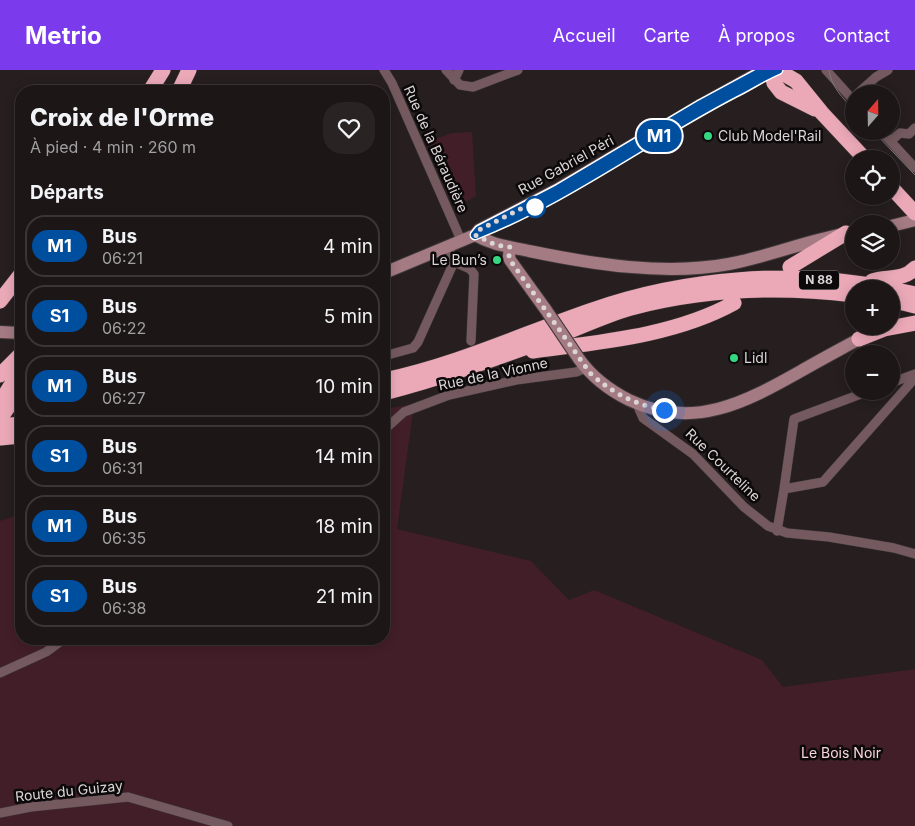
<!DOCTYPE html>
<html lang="fr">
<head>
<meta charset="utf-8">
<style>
	body { margin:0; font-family:Inter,sans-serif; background:#292324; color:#f1f3f6; height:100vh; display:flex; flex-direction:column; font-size:19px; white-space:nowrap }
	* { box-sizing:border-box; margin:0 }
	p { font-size:16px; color:#a09fa1 }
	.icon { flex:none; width:28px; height:28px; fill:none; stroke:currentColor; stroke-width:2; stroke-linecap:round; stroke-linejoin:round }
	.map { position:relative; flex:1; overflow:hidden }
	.panel { position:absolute; left:15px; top:15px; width:375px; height:560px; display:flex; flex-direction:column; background:#1c1617; border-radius:20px; box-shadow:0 2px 12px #0003,0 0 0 1px #3a3536 }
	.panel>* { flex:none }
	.badge { padding:0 10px; border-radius:16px; font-size:18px; line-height:32px }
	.needle { width:32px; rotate:20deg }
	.fabs { position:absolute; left:845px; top:15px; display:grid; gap:10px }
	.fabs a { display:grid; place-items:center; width:55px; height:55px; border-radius:50%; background:#1c1617; box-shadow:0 2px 12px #0003,0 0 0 1px #3a3536; font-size:25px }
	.you { position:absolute; width:25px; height:25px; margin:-12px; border:4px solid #fff; border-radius:50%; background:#1a73e8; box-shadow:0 0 0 8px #1a73e833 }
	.map>.badge { position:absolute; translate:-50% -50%; box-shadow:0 0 0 2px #fff }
	h2 { padding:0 15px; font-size:19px; line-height:45px }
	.round { display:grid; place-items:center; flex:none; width:52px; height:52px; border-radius:20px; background:#292324 }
	.overview { display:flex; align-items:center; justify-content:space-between; height:85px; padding:0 15px }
	h1 { font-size:24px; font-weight:800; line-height:38px }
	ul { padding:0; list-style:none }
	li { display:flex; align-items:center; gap:15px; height:62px; margin:0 10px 8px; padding:0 5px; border:2px solid #3a3536; border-radius:20px }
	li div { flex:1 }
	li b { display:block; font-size:19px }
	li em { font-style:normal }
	li .badge { min-width:55px; font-weight:700; text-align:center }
	header { display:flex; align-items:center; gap:30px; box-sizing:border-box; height:70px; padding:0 25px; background:#7c3aed; color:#fff }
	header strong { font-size:24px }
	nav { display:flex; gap:28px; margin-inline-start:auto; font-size:18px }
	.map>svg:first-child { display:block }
	.green { fill:#421e28 }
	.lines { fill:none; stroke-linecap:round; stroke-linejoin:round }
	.street-casing { stroke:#3f3839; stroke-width:10 }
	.secondary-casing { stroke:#3f3839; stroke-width:14 }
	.highway-casing { stroke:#3f3839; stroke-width:16 }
	.street { stroke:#745a5f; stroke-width:9 }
	.secondary { stroke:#a47a83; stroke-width:12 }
	.highway { stroke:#eba9b8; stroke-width:15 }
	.tram { stroke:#7f7879; stroke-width:1 }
	.secondary-bridge-casing { stroke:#3f3839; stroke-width:14; stroke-linecap:butt }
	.secondary-bridge { stroke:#a47a83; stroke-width:12 }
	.line-casing { stroke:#fff; stroke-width:11 }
	.line { stroke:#004f9f; stroke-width:8 }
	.walk { stroke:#dbd5d6; stroke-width:5; stroke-dasharray:0 9 }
	.poi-dot { fill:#35d881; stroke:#0c090a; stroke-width:2 }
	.stop-dot { fill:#fff; stroke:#004f9f; stroke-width:2.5 }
	.labels { text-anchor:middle; stroke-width:5; stroke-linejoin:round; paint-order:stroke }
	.shield { fill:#0c090a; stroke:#9d9899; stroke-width:1 }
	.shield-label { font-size:12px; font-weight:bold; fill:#dbd5d6 }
	.poi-label { font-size:14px; fill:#dbd5d6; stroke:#0c090a; text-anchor:start }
	.street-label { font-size:14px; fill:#dbd5d6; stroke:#0c090a }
	.park-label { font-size:14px; fill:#fad3db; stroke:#0c090a }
</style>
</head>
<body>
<header>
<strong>Metrio</strong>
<nav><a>Accueil</a><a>Carte</a><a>À propos</a><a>Contact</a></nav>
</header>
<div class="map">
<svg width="915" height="756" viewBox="0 0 915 756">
	<rect width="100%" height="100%" fill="#261e1f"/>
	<path class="green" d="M472,62L476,126L466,132L460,122L448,127L428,72L451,63Z
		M414,334L397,459L531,491L569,530L594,520L762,590L783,617L915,599V756H0V451L21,444V569H384V339Z"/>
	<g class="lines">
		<defs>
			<path id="street" d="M384,0L392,13L461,170
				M446,0L460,15L473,17L518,0
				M826,0L854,31
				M454,10L459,0
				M857,24L876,7L888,0
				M881,61L915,98
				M891,71L900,63L909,64L915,58
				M454,192L470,199L474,204L471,271
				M384,286L413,278L418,272L454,192L448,176
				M891,313L915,304
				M640,334L639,339L643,348L693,384L744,437L768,456L787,463L829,467L894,478L915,484
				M384,360L404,342L449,325L516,310L576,302L586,298
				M784,419L794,349L869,321
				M777,461L784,419L823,412L915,308
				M0,603L46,582L64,569
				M0,743L31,737L128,727L228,756"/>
			<path id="secondary" d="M891,156L915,150
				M475,165C495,176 508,176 529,181C592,194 665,206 729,194C771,186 811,169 854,162
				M510,177L509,186L510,190L546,240
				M384,203L475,165L479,160L558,119L701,35L764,0
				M0,262L21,263
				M579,289C592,307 609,320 629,330C693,361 746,332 801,301C820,290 839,280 859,269"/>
			<path id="highway" d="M770,0L784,4L796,11L822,43L865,89
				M776,0L773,9L774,13L781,22L815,39
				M150,21L163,0
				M179,21L189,0
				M891,117L915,143
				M790,197L846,163
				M872,211C887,206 903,211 915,198
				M891,219L915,224
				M891,230L915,236
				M0,231L21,204
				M859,269L884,259L915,253
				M533,281C600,272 674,266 734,233
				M0,305L21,284
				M384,310C456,295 522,264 592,240C683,208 796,198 891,219
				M384,323C443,308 500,287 557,266C581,257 606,245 631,238C703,219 780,216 854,225
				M0,333L21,299
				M0,349L16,325
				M0,356L21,354
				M0,368L21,366"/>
		</defs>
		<use href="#street" class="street-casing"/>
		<use href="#secondary" class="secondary-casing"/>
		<use href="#highway" class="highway-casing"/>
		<use href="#street" class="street"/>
		<use href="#secondary" class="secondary"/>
		<use href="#highway" class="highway"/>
		<path class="tram" d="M829,0C831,17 843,28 854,40
			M873,61L915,105"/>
		<defs>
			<path id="secondary-bridge" d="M546,240L579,289"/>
		</defs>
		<use href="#secondary-bridge" class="secondary-bridge-casing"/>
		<use href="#secondary-bridge" class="secondary-bridge"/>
	</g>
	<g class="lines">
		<defs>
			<path id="line" d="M764,0L701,34L558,119L479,160L475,165C567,129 647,68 734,23C749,16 763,6 778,0"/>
		</defs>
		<use href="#line" class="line-casing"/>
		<use href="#line" class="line"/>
		<path class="walk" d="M535,137L532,133L479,160L475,165L496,175L510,177L509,186L510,190L590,303C612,323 636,335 664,340"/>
	</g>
	<g class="poi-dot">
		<circle cx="708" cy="66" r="5"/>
		<circle cx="497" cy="190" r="5"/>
		<circle cx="734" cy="288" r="5"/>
	</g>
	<circle class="stop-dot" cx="535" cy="137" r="10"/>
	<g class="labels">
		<rect class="shield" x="799" y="200.5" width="40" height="19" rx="4"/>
		<g class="shield-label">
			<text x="819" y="214">N 88</text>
		</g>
		<g class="poi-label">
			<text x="718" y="71">Club Model'Rail</text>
			<text x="487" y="195" text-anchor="end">Le Bun’s</text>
			<text x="744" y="293">Lidl</text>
		</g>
		<g class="street-label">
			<text transform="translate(436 79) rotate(66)" y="5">Rue de la Béraudière</text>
			<text transform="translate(566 95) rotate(-29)" y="5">Rue Gabriel Péri</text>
			<text transform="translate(493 304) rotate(-12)" y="5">Rue de la Vionne</text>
			<text transform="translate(723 395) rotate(44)" y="5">Rue Courteline</text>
			<text transform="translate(69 721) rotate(-6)" y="5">Route du Guizay</text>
		</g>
		<g class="park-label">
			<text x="841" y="688">Le Bois Noir</text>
		</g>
	</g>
</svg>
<div class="fabs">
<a><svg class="needle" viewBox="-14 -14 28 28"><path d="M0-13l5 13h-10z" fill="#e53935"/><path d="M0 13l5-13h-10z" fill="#a09fa1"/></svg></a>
<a><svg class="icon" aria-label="locate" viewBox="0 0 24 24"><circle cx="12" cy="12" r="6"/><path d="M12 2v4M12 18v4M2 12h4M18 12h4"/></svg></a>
<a><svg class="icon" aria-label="layers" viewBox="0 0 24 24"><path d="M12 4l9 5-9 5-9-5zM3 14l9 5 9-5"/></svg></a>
<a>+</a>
<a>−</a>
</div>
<div class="you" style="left:664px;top:340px"></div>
<b class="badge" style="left:659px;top:66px;background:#004f9f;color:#fff">M1</b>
<section class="panel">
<div class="overview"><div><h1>Croix de l'Orme</h1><p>À pied · 4 min · 260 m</p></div><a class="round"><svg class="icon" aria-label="heart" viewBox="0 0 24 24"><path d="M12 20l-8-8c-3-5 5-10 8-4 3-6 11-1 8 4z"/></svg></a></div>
<h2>Départs</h2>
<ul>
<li><span class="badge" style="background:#004f9f;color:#fff">M1</span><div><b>Bus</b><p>06:21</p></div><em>4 min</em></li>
<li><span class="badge" style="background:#004f9f;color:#fff">S1</span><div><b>Bus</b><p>06:22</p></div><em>5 min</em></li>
<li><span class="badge" style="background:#004f9f;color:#fff">M1</span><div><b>Bus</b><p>06:27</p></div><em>10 min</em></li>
<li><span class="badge" style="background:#004f9f;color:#fff">S1</span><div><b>Bus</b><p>06:31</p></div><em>14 min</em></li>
<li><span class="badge" style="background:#004f9f;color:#fff">M1</span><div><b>Bus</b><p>06:35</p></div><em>18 min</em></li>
<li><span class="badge" style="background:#004f9f;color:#fff">S1</span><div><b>Bus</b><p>06:38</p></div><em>21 min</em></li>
</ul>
</section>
</div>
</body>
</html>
